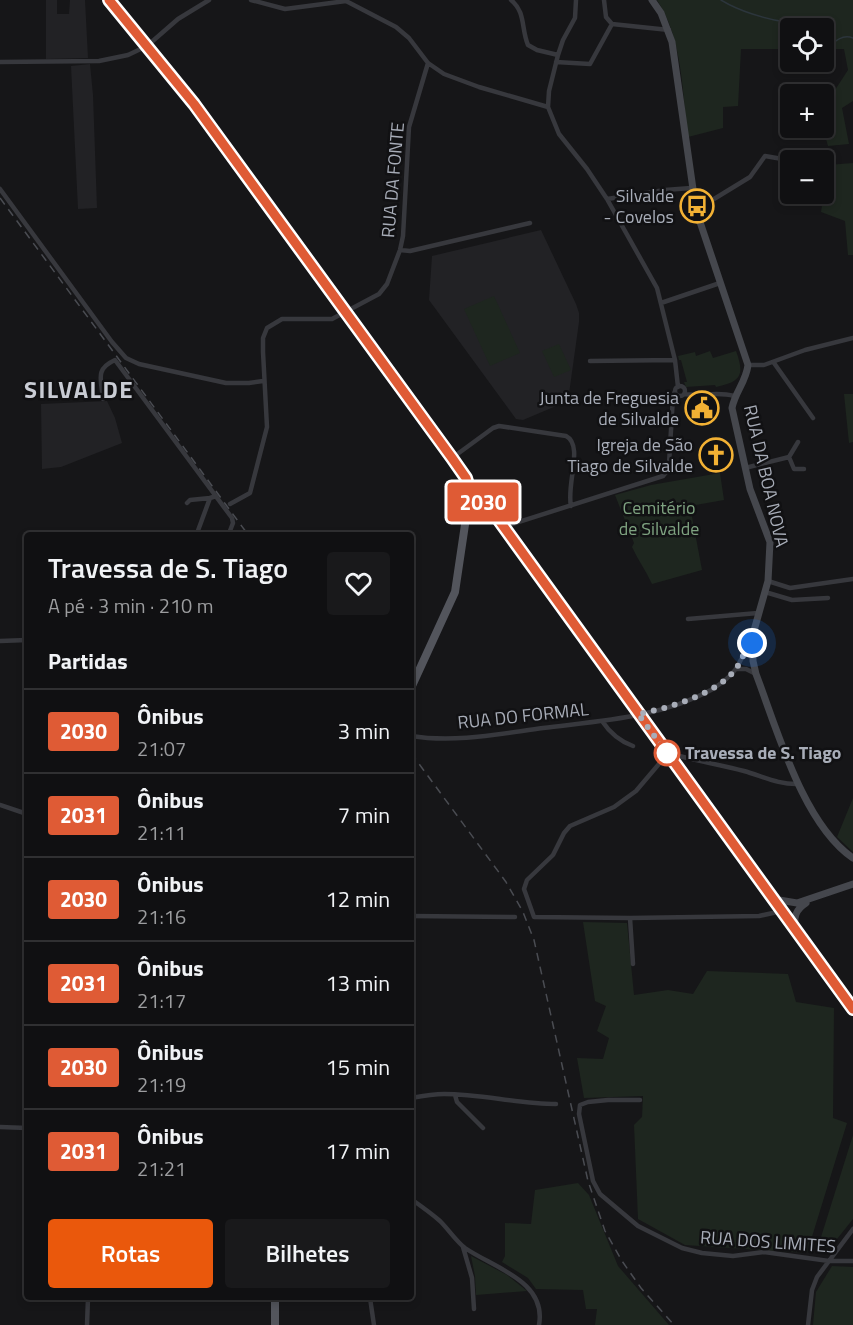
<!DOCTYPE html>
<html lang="pt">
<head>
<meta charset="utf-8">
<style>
	body { margin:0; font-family:"Titillium Web",sans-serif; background:#19191b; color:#f1f3f6; height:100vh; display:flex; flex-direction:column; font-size:22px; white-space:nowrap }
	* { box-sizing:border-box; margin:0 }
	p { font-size:20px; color:#9c9d9f }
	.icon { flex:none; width:33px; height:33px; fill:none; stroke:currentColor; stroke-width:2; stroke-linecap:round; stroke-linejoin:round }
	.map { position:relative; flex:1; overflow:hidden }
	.details { position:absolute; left:24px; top:532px; width:390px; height:768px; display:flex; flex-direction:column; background:#101012; border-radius:6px; box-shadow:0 3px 9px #0003,0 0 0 2px #303032 }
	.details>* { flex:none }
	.badge { padding:0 12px; border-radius:4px; font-size:21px; line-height:39px }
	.tools { position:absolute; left:780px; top:18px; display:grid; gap:12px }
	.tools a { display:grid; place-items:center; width:54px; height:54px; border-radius:6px; background:#101012; box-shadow:0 3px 9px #0003,0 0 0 2px #303032; font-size:30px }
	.you { position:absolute; width:30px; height:30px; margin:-15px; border:4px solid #fff; border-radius:50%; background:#1a73e8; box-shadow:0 0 0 9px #1a73e833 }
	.map>.badge { position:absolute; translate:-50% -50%; box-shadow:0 0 0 3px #fff }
	h2 { padding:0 24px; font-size:22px; line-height:54px }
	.round { display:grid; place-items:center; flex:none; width:63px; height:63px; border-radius:6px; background:#19191b }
	.summary { display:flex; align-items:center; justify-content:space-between; height:102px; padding:0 24px }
	h1 { font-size:28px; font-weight:600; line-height:45px }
	.button { display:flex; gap:12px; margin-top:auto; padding:12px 24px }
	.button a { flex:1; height:69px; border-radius:6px; background:#ea580c; color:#fff; font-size:24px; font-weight:600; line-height:69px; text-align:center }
	.button a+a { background:#19191b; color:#f1f3f6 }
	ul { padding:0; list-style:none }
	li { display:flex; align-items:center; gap:18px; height:84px; padding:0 24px; border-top:2px solid #303032 }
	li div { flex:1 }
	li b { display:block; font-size:22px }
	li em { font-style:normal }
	li .badge { min-width:66px; font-weight:700; text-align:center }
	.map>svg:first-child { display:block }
	.built { fill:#222225 }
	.green { fill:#1e261f }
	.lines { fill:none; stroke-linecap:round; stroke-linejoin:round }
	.stream { stroke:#2c353c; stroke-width:1.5 }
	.minor { stroke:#37383d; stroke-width:4.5 }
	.secondary { stroke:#45474d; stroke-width:7 }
	.primary { stroke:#53555c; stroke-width:8 }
	.rail { stroke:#4a4c52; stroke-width:1.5; stroke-dasharray:8 6; stroke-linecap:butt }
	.line-casing { stroke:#fff; stroke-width:14 }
	.line { stroke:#df5b35; stroke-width:9 }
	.walk { stroke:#a8adb8; stroke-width:6; stroke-dasharray:0 10.8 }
	.stop-dot { fill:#fff; stroke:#df5b35; stroke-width:3 }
	.labels { text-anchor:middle; stroke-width:5; stroke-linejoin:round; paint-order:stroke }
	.street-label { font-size:18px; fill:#a8adb8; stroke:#111113 }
	.poi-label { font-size:18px; fill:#a8adb8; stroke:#111113; text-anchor:end }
	.park-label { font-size:18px; fill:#7fa381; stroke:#111113 }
	.stop-label { font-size:18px; font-weight:bold; fill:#a8adb8; stroke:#111113; text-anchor:start }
	.district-label { font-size:24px; font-weight:bold; letter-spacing:1.5px; fill:#c9ccd4; stroke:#111113 }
</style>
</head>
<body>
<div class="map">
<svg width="853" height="1325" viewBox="0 0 853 1325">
	<rect width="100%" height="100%" fill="#161618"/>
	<path class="built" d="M46,0H57V14H69L70,0H85L88,58L46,59Z
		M90,64L93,95L97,208L78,209L71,66Z
		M541,230L576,304L579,313V322L568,401L523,420L516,419L429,300L432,256Z
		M107,401L115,418L122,443L61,467L42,469L41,404Z"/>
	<path class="green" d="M657,0H853V101L842,108L849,144L828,146L826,139L816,128H824V107L848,70L844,49H824V28H790V49H741L738,106L723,107V128L688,137C682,92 683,39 657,0Z
		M853,163V255H848L845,221L821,212L828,165Z
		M494,296L520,353L490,366L464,309Z
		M559,344L571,370L554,377L542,351Z
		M710,351L713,358L736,351C745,375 741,382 716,387L715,385L686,387L684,382H687L681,360H679L678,356L695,352L696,356Z
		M844,394H853V442L849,443Z
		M720,473L724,500L690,506L702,570L652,584C646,571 638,560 632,547L634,543L615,495L651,485Z
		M853,798V852L837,837Z
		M583,922L627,923L634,995L668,990L693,994L707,971L788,974L796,1002L834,1008L833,1118L847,1123L807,1253L685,1245L638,1219L634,1125L642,1117L643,1096L584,1098L577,1058L603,1059L609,1038L597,1031L606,1006L595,1001Z
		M853,1135V1219L825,1254L816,1253Z
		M578,1183L589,1195L618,1266L669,1325H595L597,1309H586L583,1290L536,1289L528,1278L502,1262L505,1256V1223L531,1224L535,1190Z
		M471,1256L507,1275L527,1291L476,1295L475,1276Z
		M832,1266L853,1267V1325H813L816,1292Z"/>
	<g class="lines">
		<path class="stream" d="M721,0C739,11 765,19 786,22C796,24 805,22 814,28
			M824,37L831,45C837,39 844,34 853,38"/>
		<path class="minor" d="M251,0L285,9L346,1L396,27L409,38L428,63L444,74L479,87L548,107
			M511,0C526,12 521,29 528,45L537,50L558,55
			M576,0L575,18L563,40L558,55L549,91L548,107L559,134L587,169L607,199L657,288L675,360L678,387
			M604,0L606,17L612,24
			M612,24L669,30
			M0,62L99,61L128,55L147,46L178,19L209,0
			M556,62L590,64L612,24
			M0,189L112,342L126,358L139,364L226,383H249L263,381
			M607,199L665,190L691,188
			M696,210L750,177L765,156L788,160
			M400,250L410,251L530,223
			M661,303L720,283
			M590,361L675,360
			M774,363L813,418
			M748,365H764L805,350L853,338
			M675 391a5 5 0 1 1 10 0a5 5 0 1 1-10 0Z
			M684,394C701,397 717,391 734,396
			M103,399C101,379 95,369 115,360L232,518L233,523L228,536
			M789,457L794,469H804
			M452,458L493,428L499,426L566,436C584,445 566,485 571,506
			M745,468L789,457L798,442
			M187,503L190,500L210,498
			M230,504L250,493L267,427L263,352V338L267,328L282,319H332L379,294L387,284L400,250L403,236L409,127L428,63
			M503,527L663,476L667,471L669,464L673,396L675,391
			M196,536L210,498L216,496
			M768,581L790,588L853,579
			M765,592L792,600L828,598
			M688,619L758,613
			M0,641L27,640
			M736,669H746L756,674
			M602,721C610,733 619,741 633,746
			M411,736C455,743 499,734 543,728C598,721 660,718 711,690C719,685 729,678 735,670C742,660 743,652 752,643
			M0,805L27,814
			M782,911L759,916L630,918L534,917L524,889L527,880L553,855L564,833L570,826L614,807L636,791L664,758L675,755C698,761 721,765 744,771C762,776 779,785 799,784
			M411,916L515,917
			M630,918L633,964
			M455,1095L457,1102L483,1128
			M411,1098C422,1096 433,1094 444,1094C482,1094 518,1104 556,1104
			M640,1100H608L588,1102L580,1105L579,1114L593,1181L600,1194L638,1226L682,1248L702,1253L733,1256L764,1252L829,1261H853
			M0,1127L27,1128
			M411,1199C421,1206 431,1213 440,1221C449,1230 456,1241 465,1248C494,1268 547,1281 539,1325
			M463,1247L472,1278L474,1309
			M370,1298L374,1325
			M87,1325L88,1298
			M808,1325L812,1290L817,1277L853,1229"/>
		<path class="secondary" d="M652,0L661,13L672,42L696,210L748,365C746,382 735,392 732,408L750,489L770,542L768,581L753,634V661L756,674C777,729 803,824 853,858
			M773,899L797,903L853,884
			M795,929C794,917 795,910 806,903"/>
		<path class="primary" d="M109,0L194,104L466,478L470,491L455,592L411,688
			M470,491L493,512L853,1009
			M469,499L477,509L495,516
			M275,1325V1298"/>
		<path class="rail" d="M0,198L249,536
			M411,753L506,882L523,912L534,940L588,1181L605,1231L622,1261L641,1288L674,1325"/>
	</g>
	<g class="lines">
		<defs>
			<path id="line" d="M109,0L194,104L452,458L466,478L470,491L493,512L853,1009"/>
		</defs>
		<use href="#line" class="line-casing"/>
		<use href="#line" class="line"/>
		<path class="walk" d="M667,753L638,714C669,708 715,695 735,670C742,661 743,652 752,643"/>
	</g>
	<defs>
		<symbol id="bus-ring" viewBox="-11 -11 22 22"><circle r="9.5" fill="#111113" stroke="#f2b134" stroke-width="1.5"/><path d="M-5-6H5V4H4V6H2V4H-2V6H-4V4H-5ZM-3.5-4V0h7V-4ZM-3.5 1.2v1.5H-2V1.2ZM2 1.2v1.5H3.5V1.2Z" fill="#f2b134"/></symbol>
		<symbol id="civic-ring" viewBox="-11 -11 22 22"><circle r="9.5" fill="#111113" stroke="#f2b134" stroke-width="1.5"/><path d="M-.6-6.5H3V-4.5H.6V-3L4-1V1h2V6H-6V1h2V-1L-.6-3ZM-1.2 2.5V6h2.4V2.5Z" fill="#f2b134"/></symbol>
		<symbol id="church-ring" viewBox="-11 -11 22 22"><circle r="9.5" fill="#111113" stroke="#f2b134" stroke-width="1.5"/><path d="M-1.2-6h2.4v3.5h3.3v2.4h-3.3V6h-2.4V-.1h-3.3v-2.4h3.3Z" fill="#f2b134"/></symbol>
	</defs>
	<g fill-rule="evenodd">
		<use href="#bus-ring" x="678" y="187" width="38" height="38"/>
		<use href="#civic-ring" x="683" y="389" width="38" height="38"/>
		<use href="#church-ring" x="697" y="436" width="38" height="38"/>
	</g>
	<circle class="stop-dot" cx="667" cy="753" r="12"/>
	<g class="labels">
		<g class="street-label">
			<text transform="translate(393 180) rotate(-85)" y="6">RUA DA FONTE</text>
			<text transform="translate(766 476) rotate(77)" y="6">RUA DA BOA NOVA</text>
			<text transform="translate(523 716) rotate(-6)" y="6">RUA DO FORMAL</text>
			<text transform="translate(768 1242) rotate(4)" y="6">RUA DOS LIMITES</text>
		</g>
		<g class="poi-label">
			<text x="674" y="202">Silvalde<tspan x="674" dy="21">- Covelos</tspan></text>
			<text x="679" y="404">Junta de Freguesia<tspan x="679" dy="21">de Silvalde</tspan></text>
			<text x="693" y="451">Igreja de São<tspan x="693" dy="21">Tiago de Silvalde</tspan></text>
		</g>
		<g class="park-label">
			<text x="659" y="514">Cemitério<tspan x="659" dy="21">de Silvalde</tspan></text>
		</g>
		<g class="stop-label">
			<text x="685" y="759">Travessa de S. Tiago</text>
		</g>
		<g class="district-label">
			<text x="79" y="398">SILVALDE</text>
		</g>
	</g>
</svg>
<div class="tools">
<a><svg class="icon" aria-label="locate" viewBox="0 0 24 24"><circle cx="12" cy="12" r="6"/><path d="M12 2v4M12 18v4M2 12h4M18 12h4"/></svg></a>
<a>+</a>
<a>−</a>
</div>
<div class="you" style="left:752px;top:643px"></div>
<b class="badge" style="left:483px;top:502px;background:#df5b35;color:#fff">2030</b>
<section class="details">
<div class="summary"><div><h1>Travessa de S. Tiago</h1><p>A pé · 3 min · 210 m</p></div><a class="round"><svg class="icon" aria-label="heart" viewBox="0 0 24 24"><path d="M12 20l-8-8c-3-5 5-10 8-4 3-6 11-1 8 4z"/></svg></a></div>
<h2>Partidas</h2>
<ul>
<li><span class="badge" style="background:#df5b35;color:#fff">2030</span><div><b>Ônibus</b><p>21:07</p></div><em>3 min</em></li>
<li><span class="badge" style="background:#df5b35;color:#fff">2031</span><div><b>Ônibus</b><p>21:11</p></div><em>7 min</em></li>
<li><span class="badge" style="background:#df5b35;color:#fff">2030</span><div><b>Ônibus</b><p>21:16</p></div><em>12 min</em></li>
<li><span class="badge" style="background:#df5b35;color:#fff">2031</span><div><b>Ônibus</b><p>21:17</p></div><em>13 min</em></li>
<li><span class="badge" style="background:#df5b35;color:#fff">2030</span><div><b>Ônibus</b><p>21:19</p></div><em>15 min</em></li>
<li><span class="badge" style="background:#df5b35;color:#fff">2031</span><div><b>Ônibus</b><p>21:21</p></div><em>17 min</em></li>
</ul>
<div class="button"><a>Rotas</a><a>Bilhetes</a></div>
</section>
</div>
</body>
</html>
